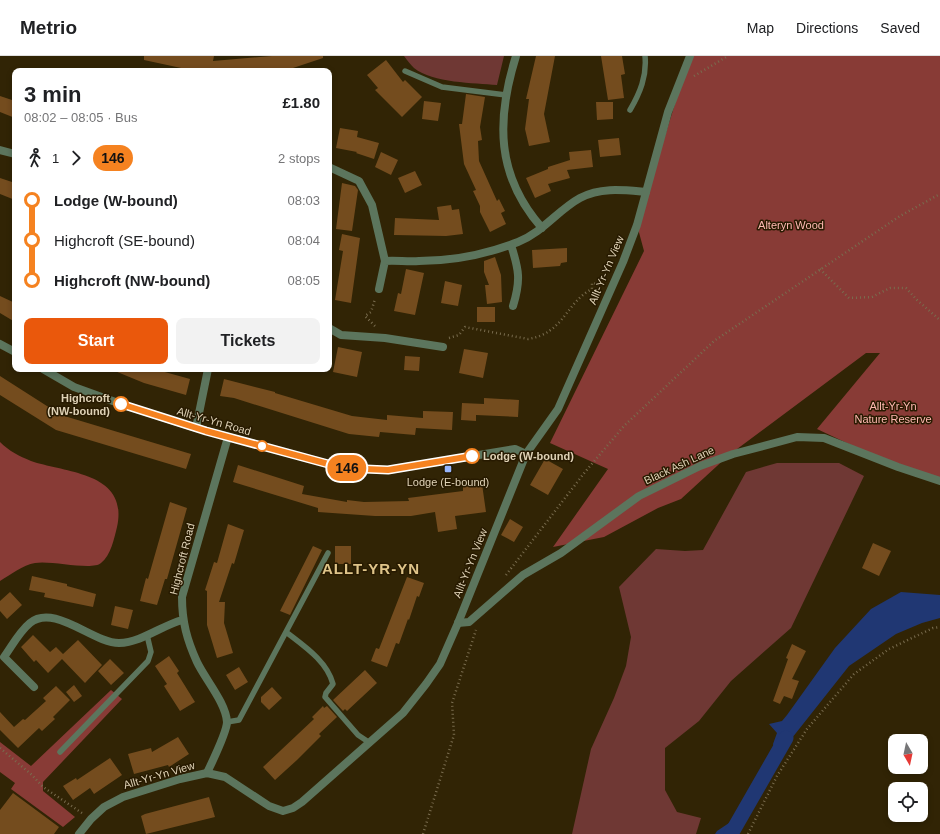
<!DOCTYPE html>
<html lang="en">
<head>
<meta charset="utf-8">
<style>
	body { margin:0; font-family:Helvetica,sans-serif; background:#f2f2f2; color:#202124; height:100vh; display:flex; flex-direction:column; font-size:15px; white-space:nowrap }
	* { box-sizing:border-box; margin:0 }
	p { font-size:13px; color:#757577 }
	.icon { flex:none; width:22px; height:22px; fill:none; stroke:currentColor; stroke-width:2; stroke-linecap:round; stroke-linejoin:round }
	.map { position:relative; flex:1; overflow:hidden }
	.sheet { position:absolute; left:12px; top:12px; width:320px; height:304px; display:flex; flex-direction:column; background:#fff; border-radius:8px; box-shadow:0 2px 6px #0003 }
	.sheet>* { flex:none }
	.badge { padding:0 8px; border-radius:13px; font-size:14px; line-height:26px }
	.needle { width:26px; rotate:171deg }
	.tools { position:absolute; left:888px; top:678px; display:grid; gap:8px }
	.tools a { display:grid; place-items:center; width:40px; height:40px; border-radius:8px; background:#fff; box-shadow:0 2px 6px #0003; font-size:20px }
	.map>.badge { position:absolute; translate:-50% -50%; box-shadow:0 0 0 2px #fff }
	.legs { display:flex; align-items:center; gap:6px; height:44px; padding:0 12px; font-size:13px }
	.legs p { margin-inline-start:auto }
	.overview { display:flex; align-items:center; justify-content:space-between; height:68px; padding:0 12px }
	h1 { font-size:22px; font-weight:800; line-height:30px }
	.cta { display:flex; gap:8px; margin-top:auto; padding:8px 12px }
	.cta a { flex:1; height:46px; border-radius:8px; background:#ea580c; color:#fff; font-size:16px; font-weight:800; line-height:46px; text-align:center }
	.cta a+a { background:#f2f2f2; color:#202124 }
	ul { padding:0 12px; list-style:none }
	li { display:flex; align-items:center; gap:14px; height:40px; font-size:15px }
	li i { display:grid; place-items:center; width:6px; height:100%; margin:0 5px; background:currentColor }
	li i::after { content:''; width:10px; height:10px; margin:-5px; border:3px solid; border-radius:50%; background:#fff }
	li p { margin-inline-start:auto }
	li:first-child i { background:linear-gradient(#0000 50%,currentColor 0) }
	li:last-child i { background:linear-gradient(currentColor 50%,#0000 0) }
	header { display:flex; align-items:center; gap:24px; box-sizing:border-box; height:56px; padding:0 20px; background:#fff; border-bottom:1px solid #e0e0e0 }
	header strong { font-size:19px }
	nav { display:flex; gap:22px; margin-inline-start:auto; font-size:14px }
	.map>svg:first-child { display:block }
	.green { fill:#6f3834 }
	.forest { fill:#883b36 }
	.water { fill:#203773 }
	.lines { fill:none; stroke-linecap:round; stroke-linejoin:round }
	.canal { stroke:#203773; stroke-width:15 }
	.building { fill:#744c1e }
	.path { stroke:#796c4e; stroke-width:2.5; stroke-dasharray:1 3; stroke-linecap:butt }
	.service { stroke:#5c755d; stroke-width:5.5 }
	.minor { stroke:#5c755d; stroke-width:8 }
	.tertiary { stroke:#5c755d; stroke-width:8 }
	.line-1-casing { stroke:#fff; stroke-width:9 }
	.line-1 { stroke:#f58220; stroke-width:6 }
	.stop-1-dot { fill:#fff; stroke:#f58220; stroke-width:2 }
	.poi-dot { fill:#97b6fd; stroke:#271a00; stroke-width:1.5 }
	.labels { text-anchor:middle; stroke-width:3; stroke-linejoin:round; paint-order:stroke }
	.park-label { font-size:11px; fill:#feb8b1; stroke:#271a00 }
	.street-label { font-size:11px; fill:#dfd2b6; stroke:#271a00 }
	.stop-label { font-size:11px; font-weight:bold; fill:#dfd2b6; stroke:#271a00; text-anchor:end }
	.poi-label { font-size:11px; fill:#dfd2b6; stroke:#271a00 }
	.district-label { font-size:15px; font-weight:bold; letter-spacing:1px; fill:#dfc489; stroke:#271a00 }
</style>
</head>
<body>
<header>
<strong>Metrio</strong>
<nav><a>Map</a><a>Directions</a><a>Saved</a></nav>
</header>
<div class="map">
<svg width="940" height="778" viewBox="0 0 940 778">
	<rect width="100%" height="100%" fill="#312405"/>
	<path class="green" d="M404,0H504L497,29C474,27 433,27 414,12C411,9 407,4 404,0Z
		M777,407H839L864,420L791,572L731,625L699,665L665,692V734L677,756L701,762L696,778H572L591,693L614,642L626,610L631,581L619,531L656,493L685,495L703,494L746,416Z"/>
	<path class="forest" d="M690,0H940V425L898,411L817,373L880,297H866L729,399L681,443L658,452L604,481L553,491L608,413L550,387L644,195L637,169Z
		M0,386C9,395 19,400 31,405C66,417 129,416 117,471C114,483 111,499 101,507C92,515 51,504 35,507C23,509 10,519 0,525Z
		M111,634L122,643L43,726V735L75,761L63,771L11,733L15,727L0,716V686L31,710Z"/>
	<path class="water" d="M901,536L940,539V562L922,567L896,578L849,610L792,682L776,699L773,688L777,677L769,668L782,665L787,659L835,592L871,553Z
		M741,759L737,778H715L717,775Z"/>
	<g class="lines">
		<path class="canal" d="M731,778L786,682"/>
	</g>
	<path class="building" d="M144,0H214L213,5L272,0H323V2L284,15H195L144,4Z
		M536,0H555L544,58L550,86L529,90L525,73L529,43H526Z
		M601,0H622L625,18L621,19L624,42L608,44Z
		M386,4L403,26L405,24L422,41L402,61L375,34L378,32L367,19Z
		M466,38L485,41L480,71L482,84L478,85L479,105L497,145L499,143L505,155L501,157L506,168L490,176L480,156V150L473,135L476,134L464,108L459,68H462Z
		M0,40L15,45V62L0,56Z
		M424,45L441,47L438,65L422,63Z
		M596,46H613V63L597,64Z
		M340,72L358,75L357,81L379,87L374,103L356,97L357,96L336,92Z
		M619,82L621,99L600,101L598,84Z
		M591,94L593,111L567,114L570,122L548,128L551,135L535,142L526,122L548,113V111L570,104L569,96Z
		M381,96L398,104L391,119L375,111Z
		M415,115L422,129L405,137L398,122Z
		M0,122L15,127V144L0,138Z
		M342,127L355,130L358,134L352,175L336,173Z
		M451,149L452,154L459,153L463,178L446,180L394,179L395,162L439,164L437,151Z
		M342,178L360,182L351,247L335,244L343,195L339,194Z
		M567,192V206L561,207L560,210L533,212L532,194Z
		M495,201L501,219L502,246L487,248L485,229H489L484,216V205Z
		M406,213L424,217L415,259L394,255L398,237L401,238Z
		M445,225L462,229L458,250L441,247Z
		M0,240L15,247V266L0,257Z
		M477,251H495V266H477Z
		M338,291L362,296L357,321L333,316Z
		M464,293L488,297L483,322L459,317Z
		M405,300L420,301L419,315L404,314Z
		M110,313H154L190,323L186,339L144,327Z
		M0,320L61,359L191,398L186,413L56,374L0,339Z
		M224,323L275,336V337L352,360L387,364V359L423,362V355L453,356L452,374L416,372L415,379L380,376L379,381L349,378L234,342L220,340Z
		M484,342L519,344L518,361L476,359V365L461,364L462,347L484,348Z
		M545,403L563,413L548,439L530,429Z
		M238,409L304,430L302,438L347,446V444L364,446L409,445L408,442L463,435V430L482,428L486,456L455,460L457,473L438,476L435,456L411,460H375L318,456V452L233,426Z
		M170,446L187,452L167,523H165L157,549L140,545L146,522L148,523Z
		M510,463L523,471L514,486L501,479Z
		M228,468L244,474L234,508L232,507L219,546H225L224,567L233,597L217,602L207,569V535L205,534L214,506L217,507Z
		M873,487L891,495L879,520L862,512Z
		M313,490L322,494L290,559L280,555Z
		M335,490H351V508H335Z
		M32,520L67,528V530L96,538L93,551L44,541L45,537L29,534Z
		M407,521L424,527L419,541L417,540L409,564L408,563L399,588L396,587L387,611L371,605L376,592L379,593Z
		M10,536L22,549L7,563L0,555V545Z
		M115,550L133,554L128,573L111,569Z
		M33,579L50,596L56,591L63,598L78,584L102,609L85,627L62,603L48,617L36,604L34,606L21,591Z
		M792,588L806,595L792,623L799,625L792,643L784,640L780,648L773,645L788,603L786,602Z
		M169,600L179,615L177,617L195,646L180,655L164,630L167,628L155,610Z
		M110,603L124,617L111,629L98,615Z
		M239,611L248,626L235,634L226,619Z
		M365,614L377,627L347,655L345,653L343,655L333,644Z
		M74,629L82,640L74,646L66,636Z
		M56,630L70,644L53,661L55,663L42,675L39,672L18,692L0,674V656L14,671L23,663L25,664L46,645L43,642Z
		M272,631L282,642L269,654L261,646V641Z
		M323,650L324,652L327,650L337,661L319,678L321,680L297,704L275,724L263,711L314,663L312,661Z
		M178,681L189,698L169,711L168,709L134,718L128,698L151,692L152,696Z
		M110,702L122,719L94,738L90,732L73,744L63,730L76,722L77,724Z
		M13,737L59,771L54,778H0V754Z
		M209,741L215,761L146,778L141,760L145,758Z"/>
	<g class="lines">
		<path class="path" d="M694,20L728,0
			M820,213L849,242L872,241L890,232H906L917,244L940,264
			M375,270L365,260L371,256L375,243
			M449,282L459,279L465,271L528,283C565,277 565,247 592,233V227L602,229
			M506,519L585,416L624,370L714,285L900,160L940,138
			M0,692L32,719L43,731L82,757
			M423,778L454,679L452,647L476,574
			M748,778L777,720L807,673L854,618L889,593L933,572L940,571"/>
		<path class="service" d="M405,15L442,31L506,39
			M630,54C640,37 647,20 645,0
			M286,576C304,590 327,605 333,628L326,637L325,641L358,679L370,687
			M227,666L239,664L328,497
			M60,696L148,605L151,596L147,579"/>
		<path class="minor" d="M516,0C496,64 496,120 542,172
			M0,94L15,98
			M329,111L359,125L372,149L385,205C396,204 408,206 419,205C451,205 487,198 518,186C543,176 558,154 580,142C601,131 623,134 646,136
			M511,189C519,214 521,224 513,250
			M379,233L385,205
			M329,272L341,279L385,282L443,291
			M0,288L15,296
			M43,313L74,331L121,348L196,372L343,412L388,414L515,393L526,398
			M196,372L208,313
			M458,567L469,566L523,519L561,497L639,440L700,410L733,398L797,381L824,382L898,411L940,425
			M34,631L4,601C12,590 19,576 30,567C54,547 93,587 119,587C142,586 161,570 182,564
			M207,717C212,706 227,676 227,666C226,647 205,623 197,606C187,584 182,566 182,541L228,381"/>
		<path class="tertiary" d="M79,778L91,763L104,751L123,741L180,723L207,717L225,721L269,750L283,755L293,752L302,746L403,657L426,628L440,608L458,567L526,398L558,353L623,206L637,169L668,56L690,0"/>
	</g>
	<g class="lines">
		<defs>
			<path id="line-1" d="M121,348L206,375L343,412L388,414L472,400"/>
		</defs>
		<use href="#line-1" class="line-1-casing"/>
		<use href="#line-1" class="line-1"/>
	</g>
	<g class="stop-1-dot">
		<circle cx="121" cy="348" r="7"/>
		<circle cx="262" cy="390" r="5"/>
		<circle cx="472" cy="400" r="7"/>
	</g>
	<rect class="poi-dot" x="444" y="409" width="8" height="8" rx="2"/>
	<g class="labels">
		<g class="park-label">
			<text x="791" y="173">Alteryn Wood</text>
			<text x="893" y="354">Allt-Yr-Yn<tspan x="893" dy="13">Nature Reserve</tspan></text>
		</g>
		<g class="street-label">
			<text transform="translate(606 214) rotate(-67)" y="4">Allt-Yr-Yn View</text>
			<text transform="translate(214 365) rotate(16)" y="4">Allt-Yr-Yn Road</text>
			<text transform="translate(679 409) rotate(-25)" y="4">Black Ash Lane</text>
			<text transform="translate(182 503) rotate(-76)" y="4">Highcroft Road</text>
			<text transform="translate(470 507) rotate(-68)" y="4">Allt-Yr-Yn View</text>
			<text transform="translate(159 719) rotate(-16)" y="4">Allt-Yr-Yn View</text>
		</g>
		<g class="stop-label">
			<text x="110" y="346">Highcroft<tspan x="110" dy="13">(NW-bound)</tspan></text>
			<text x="483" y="404" text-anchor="start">Lodge (W-bound)</text>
		</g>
		<g class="poi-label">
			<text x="448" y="430">Lodge (E-bound)</text>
		</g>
		<g class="district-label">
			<text x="371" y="518">ALLT-YR-YN</text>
		</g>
	</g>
</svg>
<div class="tools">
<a><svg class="needle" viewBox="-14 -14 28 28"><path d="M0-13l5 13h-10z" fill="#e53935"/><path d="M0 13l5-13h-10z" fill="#757577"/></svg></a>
<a><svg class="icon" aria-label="locate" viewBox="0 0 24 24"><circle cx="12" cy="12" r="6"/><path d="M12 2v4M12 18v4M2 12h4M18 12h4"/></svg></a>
</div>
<b class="badge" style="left:347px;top:412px;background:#f58220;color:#111">146</b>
<section class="sheet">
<div class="overview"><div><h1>3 min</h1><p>08:02 – 08:05 · Bus</p></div><b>£1.80</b></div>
<div class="legs"><svg class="icon" aria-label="walk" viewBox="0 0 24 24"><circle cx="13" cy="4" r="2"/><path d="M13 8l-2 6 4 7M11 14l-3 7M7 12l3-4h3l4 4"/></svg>1<svg class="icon" aria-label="forward" viewBox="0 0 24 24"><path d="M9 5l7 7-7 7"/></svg><b class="badge" style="background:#f58220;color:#111">146</b><p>2 stops</p></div>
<ul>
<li><i style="color:#f58220"></i><b>Lodge (W-bound)</b><p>08:03</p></li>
<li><i style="color:#f58220"></i><span>Highcroft (SE-bound)</span><p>08:04</p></li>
<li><i style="color:#f58220"></i><b>Highcroft (NW-bound)</b><p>08:05</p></li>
</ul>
<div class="cta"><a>Start</a><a>Tickets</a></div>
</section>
</div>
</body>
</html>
